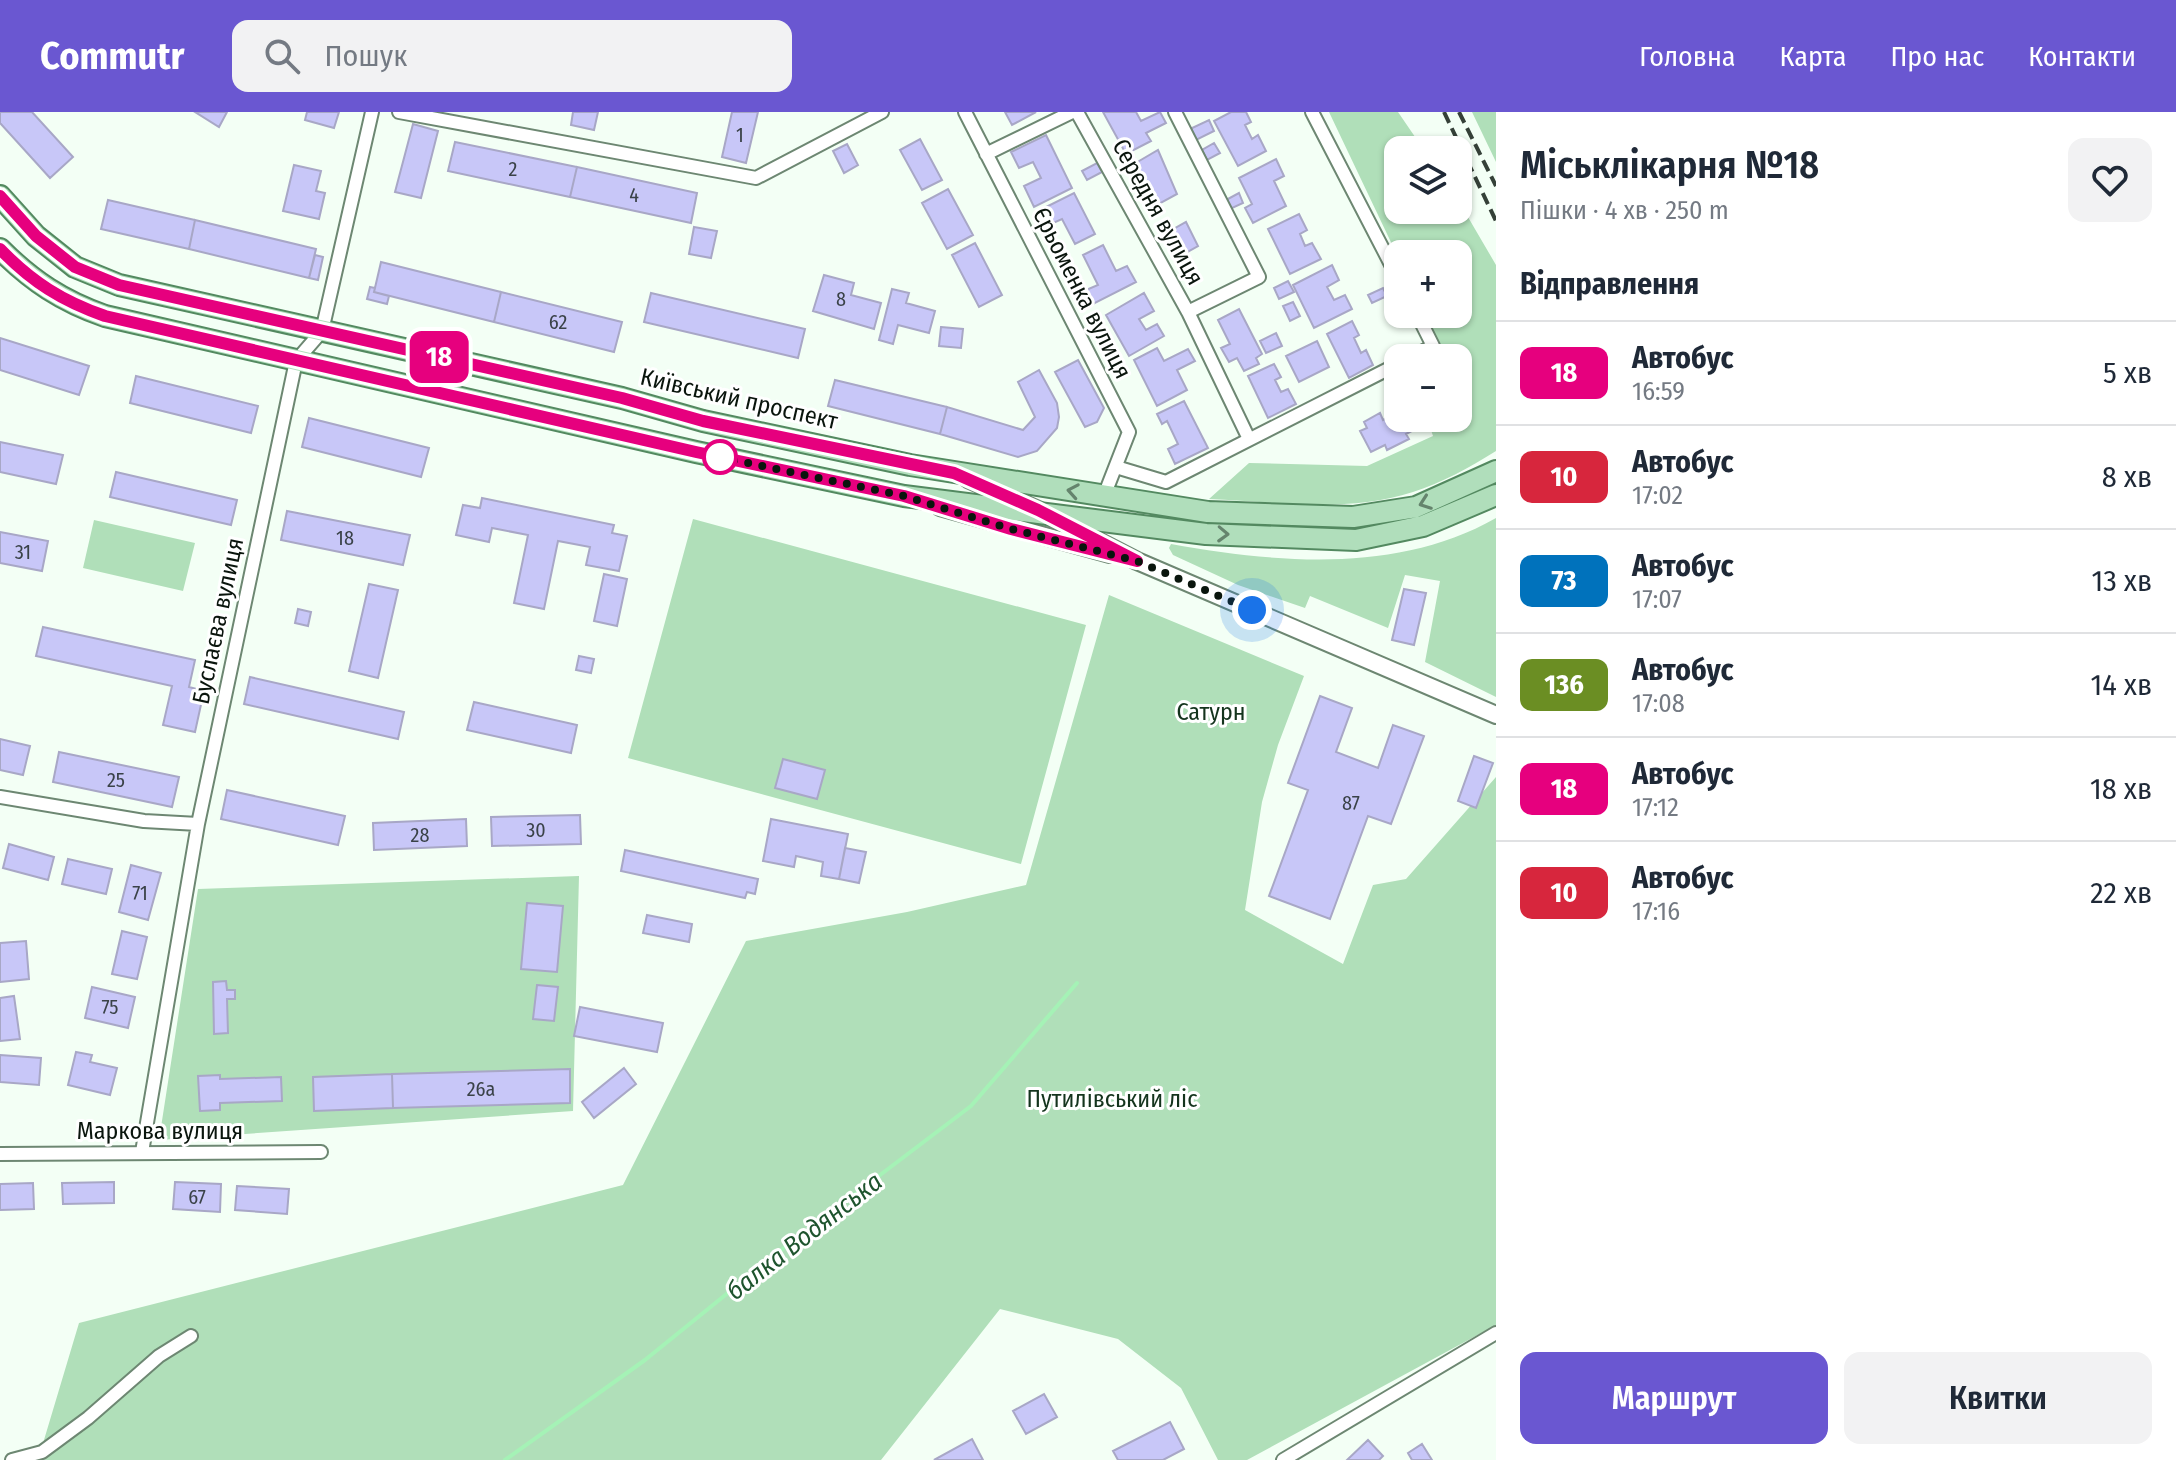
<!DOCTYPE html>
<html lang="uk">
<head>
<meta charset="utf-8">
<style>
	body { margin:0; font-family:"Fira Sans Condensed",sans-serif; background:#f2f2f3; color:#1f2937; height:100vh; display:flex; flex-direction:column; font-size:30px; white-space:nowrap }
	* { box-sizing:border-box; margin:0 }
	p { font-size:26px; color:#747a83 }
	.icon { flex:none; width:44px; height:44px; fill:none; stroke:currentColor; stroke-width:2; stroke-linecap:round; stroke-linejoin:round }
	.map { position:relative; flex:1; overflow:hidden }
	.drawer { display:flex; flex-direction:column; background:#fff; width:680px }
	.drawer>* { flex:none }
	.badge { padding:0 16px; border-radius:12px; font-size:28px; line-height:52px }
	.controls { position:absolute; left:1384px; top:24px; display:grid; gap:16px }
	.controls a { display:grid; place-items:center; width:88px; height:88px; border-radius:16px; background:#fff; box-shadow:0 2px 6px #0004; font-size:40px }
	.you { position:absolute; width:40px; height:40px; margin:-20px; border:6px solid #fff; border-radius:50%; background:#1a73e8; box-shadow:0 0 0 12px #1a73e833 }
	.map>.badge { position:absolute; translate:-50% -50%; box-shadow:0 0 0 4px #fff }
	h2 { padding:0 24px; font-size:30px; line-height:72px }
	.round { display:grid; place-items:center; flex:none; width:84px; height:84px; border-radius:16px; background:#f2f2f3 }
	.summary { display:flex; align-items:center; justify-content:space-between; height:136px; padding:0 24px }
	h1 { font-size:38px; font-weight:600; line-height:60px }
	.button { display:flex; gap:16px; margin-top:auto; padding:16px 24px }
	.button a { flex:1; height:92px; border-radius:16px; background:#6a57d1; color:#fff; font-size:32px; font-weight:600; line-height:92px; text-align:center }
	.button a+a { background:#f2f2f3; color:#1f2937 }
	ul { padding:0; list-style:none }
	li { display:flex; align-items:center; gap:24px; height:104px; padding:0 24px; border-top:2px solid #e0e1e3 }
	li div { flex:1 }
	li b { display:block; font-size:30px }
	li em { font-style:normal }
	li .badge { min-width:88px; font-weight:700; text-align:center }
	header { display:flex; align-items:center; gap:48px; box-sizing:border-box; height:112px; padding:0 40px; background:#6a57d1; color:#fff }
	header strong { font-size:38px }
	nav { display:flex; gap:44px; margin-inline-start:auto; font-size:28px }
	.search { width:560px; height:72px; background:#f2f2f3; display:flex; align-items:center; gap:20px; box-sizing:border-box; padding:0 28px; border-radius:16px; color:#747a83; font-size:30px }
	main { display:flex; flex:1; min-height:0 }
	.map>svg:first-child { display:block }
	.green { fill:#b0dfb9 }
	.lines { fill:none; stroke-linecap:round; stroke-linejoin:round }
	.stream { stroke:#a5f2b6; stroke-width:4 }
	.building { fill:#c8c7f8; stroke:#a8a7c6; stroke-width:2 }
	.minor-casing { stroke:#6d8772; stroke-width:16 }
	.tertiary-casing { stroke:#6d8772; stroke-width:20 }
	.primary-casing { stroke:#538960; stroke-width:24 }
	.minor { stroke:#fff; stroke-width:12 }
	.tertiary { stroke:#fff; stroke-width:16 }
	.primary { stroke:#b0debb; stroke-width:20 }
	.rail { stroke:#354038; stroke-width:4; stroke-dasharray:12 6; stroke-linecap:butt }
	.oneway { stroke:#65846d }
	.line-casing { stroke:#fff; stroke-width:18 }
	.line { stroke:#e6007e; stroke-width:12 }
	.walk { stroke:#0a150d; stroke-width:8; stroke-dasharray:0 14.4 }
	.stop-dot { fill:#fff; stroke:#e6007e; stroke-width:4 }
	.labels { text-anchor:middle; stroke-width:6; stroke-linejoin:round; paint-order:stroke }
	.number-label { font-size:20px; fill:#3a4248 }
	.street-label { font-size:24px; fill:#0a150d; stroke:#fff }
	.park-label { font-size:24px; fill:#14341d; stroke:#fff }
	.water-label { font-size:26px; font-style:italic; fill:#1e542e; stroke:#fff }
</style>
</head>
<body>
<header>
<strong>Commutr</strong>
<div class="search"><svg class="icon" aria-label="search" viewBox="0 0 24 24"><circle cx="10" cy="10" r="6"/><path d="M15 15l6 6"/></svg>Пошук</div>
<nav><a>Головна</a><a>Карта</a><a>Про нас</a><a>Контакти</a></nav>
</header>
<main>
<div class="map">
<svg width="1496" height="1348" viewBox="0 0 1496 1348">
	<rect width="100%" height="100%" fill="#f3fff5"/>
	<path class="green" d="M1329,0H1398L1424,38H1398V98H1458V88L1496,153V339C1470,355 1442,371 1413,380C1349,401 1276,390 1209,387L1249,351L1367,354L1433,324L1427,306H1458V246H1436L1443,239L1425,202H1458V142H1398V145Z
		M1472,0H1496V50Z
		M1496,406V585L1425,550L1440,469L1405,463L1388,516L1310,484L1305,496L1238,473L1173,443L1169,436L1171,432C1277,451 1398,462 1496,406Z
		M693,407L1086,513L1021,752L628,646Z
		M94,408L195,431L183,479L83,456Z
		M1109,483L1304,564L1278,633L1262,690L1245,798L1343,852L1373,773L1406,767L1496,665V1213L1247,1348H1218L1181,1276L1118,1227L1000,1197L881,1348H38L79,1211L623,1073L746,829L907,800L1026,773Z
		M579,764L573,999L159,1028L198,777Z"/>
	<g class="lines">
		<path class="stream" d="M505,1348L645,1248L776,1142L971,994L1077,871"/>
	</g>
	<path class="building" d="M0,0H32L73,45L50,66L0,11Z
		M195,0H227L219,15Z
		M307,0H339L334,16L305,8Z
		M573,0H598L594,18L571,13Z
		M732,0H758L746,51L722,45Z
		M1005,0H1036L1012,13Z
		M1103,0H1136L1141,9L1160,0L1166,11L1146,21L1151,29L1126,42Z
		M1231,0H1246L1251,10L1245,13L1252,27L1258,23L1266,39L1238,54L1214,9Z
		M1209,8L1214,19L1196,28L1190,17Z
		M413,12L438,19L421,86L395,80Z
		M1046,23L1072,76L1034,95L1024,74L1041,66L1033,50L1019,56L1011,40Z
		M920,27L942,68L922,78L900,38Z
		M455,30L577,55L570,85L448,59Z
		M1214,31L1220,41L1207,48L1202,38Z
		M847,32L858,53L844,61L833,39Z
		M1158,38L1177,82L1157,93L1134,52Z
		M1276,47L1284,64L1274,69L1286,94L1253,111L1245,96L1252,92L1239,66Z
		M1097,51L1102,60L1087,68L1082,59Z
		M294,53L321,59L316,79L325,81L319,107L283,99Z
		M577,55L697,81L691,111L570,85Z
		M948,77L973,123L947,137L922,91Z
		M1074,81L1095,122L1075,132L1062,107L1051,112L1044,96Z
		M1239,81L1243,91L1230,97L1226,88Z
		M108,88L195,108L189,137L101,117Z
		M1299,102L1307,118L1300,122L1305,134L1312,131L1321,147L1290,162L1268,117Z
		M195,108L316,137L309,166L189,137Z
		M1186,110L1198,134L1175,147L1163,123Z
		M694,115L717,119L711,146L689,142Z
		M975,131L1002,183L979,195L952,143Z
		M1103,133L1116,159L1127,154L1136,170L1093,192L1086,178L1098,173L1083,143Z
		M315,143L323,145L318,168L309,166Z
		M381,150L501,180L494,210L374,180Z
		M1332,153L1339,168L1327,175L1334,188L1345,183L1352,197L1314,216L1293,173Z
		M824,163L854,171L851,183L881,191L874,217L813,199Z
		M1288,169L1294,180L1279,187L1274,176Z
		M370,175L375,176L374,180L389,184L387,192L367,187Z
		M1383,176L1387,184L1372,191L1368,183Z
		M892,177L909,181L906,191L935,199L929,221L898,213L893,232L879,228Z
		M501,180L622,210L614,240L494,210Z
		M651,181L805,217L798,246L644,210Z
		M1144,181L1154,199L1139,207L1146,218L1157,212L1164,224L1129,244L1106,203Z
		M1293,190L1300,204L1290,209L1283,194Z
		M1239,197L1262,242L1256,246L1259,252L1244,259L1237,246L1229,250L1221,236L1230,232L1218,208Z
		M1352,209L1359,223L1354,226L1361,241L1366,238L1373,253L1349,266L1327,222Z
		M941,215L963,217L961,236L939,234Z
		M1276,221L1282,234L1266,241L1260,229Z
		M0,226L89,254L79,283L0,258Z
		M1317,229L1329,255L1299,270L1286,244Z
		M1157,236L1164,249L1188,237L1195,249L1177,258L1187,278L1157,294L1134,248Z
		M1078,248L1104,296L1097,310L1085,315L1055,260Z
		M1274,252L1281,265L1275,268L1281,280L1288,277L1296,292L1268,306L1248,264Z
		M1039,258L1057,291L1059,305L1057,316L1037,339L1018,345L940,322L947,295L1023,318L1035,305L1018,270Z
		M136,264L258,294L251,321L130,291Z
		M835,268L947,295L940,322L828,294Z
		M1184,289L1208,336L1175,352L1168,337L1178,332L1167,309L1162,312L1157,302Z
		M1398,300V306H1417L1421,314L1406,322L1409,327L1387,338L1385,333L1371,340L1360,319L1367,316L1364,310L1380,301L1383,308Z
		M309,306L429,336L421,365L302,335Z
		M0,330L63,343L56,372L0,360Z
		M116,360L237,388L231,413L110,385Z
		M482,386L614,413L612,421L627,424L619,459L586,453L590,435L558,429L544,497L514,491L528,423L492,416L489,430L456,423L463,393L480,396Z
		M287,399L410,423L403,453L281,428Z
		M0,420L48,429L42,459L0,451Z
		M604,462L627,467L617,514L594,509Z
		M369,472L398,478L378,566L349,559Z
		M1404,477L1426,481L1414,533L1392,528Z
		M298,497L311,500L308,514L295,511Z
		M43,515L195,548L189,575L204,579L195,620L163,613L172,574L36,544Z
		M579,544L594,547L591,561L576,558Z
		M250,565L404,600L398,627L244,592Z
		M1320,584L1352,596L1336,640L1378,656L1393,613L1424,624L1391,712L1368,704L1330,807L1269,784L1308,678L1288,671Z
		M474,590L577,613L571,641L467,618Z
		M0,627L30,634L23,663L0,658Z
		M59,640L179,665L172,695L53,670Z
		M1474,644L1493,651L1476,696L1458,689Z
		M783,647L825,658L817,687L775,676Z
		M227,678L345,704L338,733L221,707Z
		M580,703L581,732L492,734L491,705Z
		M466,707L467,734L374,738L373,711Z
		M771,707L848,722L839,767L821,764L823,750L796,744L794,755L763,749Z
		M9,732L54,745L48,768L3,756Z
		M845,736L866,740L859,771L839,767Z
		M625,738L758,767L755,782L747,780L745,786L621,759Z
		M68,747L112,757L106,782L62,772Z
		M131,753L161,761L148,808L119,800Z
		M527,791L563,794L557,860L521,857Z
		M647,803L692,812L689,830L643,821Z
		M122,819L147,825L137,867L112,862Z
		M26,829L29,867L0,870V831Z
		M226,869L227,878H235V887H227L228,921L214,922L213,870Z
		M537,873L558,875L554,909L533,907Z
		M92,875L135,885L128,916L85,906Z
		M14,884L20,927L0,929V886Z
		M580,895L663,911L657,940L574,924Z
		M76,940L92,943L90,950L117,956L110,983L68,973Z
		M0,943L41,946L39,973L0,970Z
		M624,956L636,972L594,1006L582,990Z
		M570,957V991L393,996L392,962Z
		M392,962L393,996L314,999L313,965Z
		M220,963V967L281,965L282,989L220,991V998L200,999L198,964Z
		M114,1070V1091L63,1092L62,1071Z
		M175,1070L221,1072L220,1100L173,1097Z
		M33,1071L34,1097L0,1098V1072Z
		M237,1074L289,1077L287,1102L235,1098Z
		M1044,1282L1057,1305L1026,1322L1013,1299Z
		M1170,1310L1184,1337L1163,1348H1118L1113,1339Z
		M972,1327L983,1348H934Z
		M1368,1328L1383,1344L1379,1348H1347Z
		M1422,1332L1432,1348H1412L1408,1341Z"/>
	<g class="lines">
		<defs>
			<path id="minor" d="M399,0L756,66L882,0
				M965,0L1129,320L1104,384
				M1077,0L1188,200L1259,165L1175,0
				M1312,0L1398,166
				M986,42L1072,0
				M1188,200L1249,327
				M1410,246L1433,234L1417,202
				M1116,355L1166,370L1398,252
				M0,685L144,709L198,712
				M142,1040L198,712L296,249L322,219L372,0
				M0,1042L321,1040
				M12,1348L42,1340L88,1306L159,1244L191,1224
				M1283,1348L1496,1221"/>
			<path id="tertiary" d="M968,367L1038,398L1137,449L1496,603
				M940,395L1110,442"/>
			<path id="primary" d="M0,84L36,124L75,155L119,173L622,286L703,309L910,353L1208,400L1353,405L1416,395L1496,359
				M0,137C32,169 62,189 105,204L696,340L904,384L1206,422L1356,428L1423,414L1496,383"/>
		</defs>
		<use href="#minor" class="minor-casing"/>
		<use href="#tertiary" class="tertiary-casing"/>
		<use href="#primary" class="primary-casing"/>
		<use href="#minor" class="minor"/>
		<use href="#tertiary" class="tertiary"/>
		<use href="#primary" class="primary"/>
		<path class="rail" d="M1444,0L1496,109
			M1459,0L1496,74"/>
	</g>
	<defs><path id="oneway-chevron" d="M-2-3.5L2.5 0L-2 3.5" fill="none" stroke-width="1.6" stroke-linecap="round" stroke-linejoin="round" transform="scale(2)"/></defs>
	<g class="oneway">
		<use href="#oneway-chevron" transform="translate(1073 379) rotate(-170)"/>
		<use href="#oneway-chevron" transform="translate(1425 391) rotate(160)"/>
		<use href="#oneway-chevron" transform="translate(1223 422) rotate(2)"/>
	</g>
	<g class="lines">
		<defs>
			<path id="line" d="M0,84L36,124L75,155L119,173L622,286L703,309L954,361L1038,398L1137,449L1011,417L904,384L696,340L105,204C62,189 32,170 0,137"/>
		</defs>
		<use href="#line" class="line-casing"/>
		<use href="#line" class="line"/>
		<path class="walk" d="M720,345L904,384L1011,417L1137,449L1252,498"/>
	</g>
	<circle class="stop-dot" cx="720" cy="345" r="16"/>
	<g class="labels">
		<g class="number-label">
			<text x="740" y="30">1</text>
			<text x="513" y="64">2</text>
			<text x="634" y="90">4</text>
			<text x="841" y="194">8</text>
			<text x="558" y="217">62</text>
			<text x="345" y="433">18</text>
			<text x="23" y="447">31</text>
			<text x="116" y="675">25</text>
			<text x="1351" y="698">87</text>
			<text x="536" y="725">30</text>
			<text x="420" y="730">28</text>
			<text x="140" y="788">71</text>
			<text x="110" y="902">75</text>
			<text x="481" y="984">26а</text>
			<text x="197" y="1092">67</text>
		</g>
		<g class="street-label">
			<text transform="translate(1158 100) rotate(61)" y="8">Середня вулиця</text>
			<text transform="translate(1082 181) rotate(63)" y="8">Єрьоменка вулиця</text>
			<text transform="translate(739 287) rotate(13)" y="8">Київський проспект</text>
			<text transform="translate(218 509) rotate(-78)" y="8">Буслаєва вулиця</text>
			<text x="160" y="1027">Маркова вулиця</text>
		</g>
		<g class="park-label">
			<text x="1211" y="608">Сатурн</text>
			<text x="1112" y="995">Путилівський ліс</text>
		</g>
		<g class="water-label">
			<text transform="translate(804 1124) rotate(-38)" y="9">балка Водянська</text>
		</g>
	</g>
</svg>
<div class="controls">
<a><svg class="icon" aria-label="layers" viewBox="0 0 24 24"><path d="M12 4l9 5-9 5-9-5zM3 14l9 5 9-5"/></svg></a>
<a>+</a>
<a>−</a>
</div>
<div class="you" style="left:1252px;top:498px"></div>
<b class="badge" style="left:439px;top:245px;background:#e6007e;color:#fff">18</b>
</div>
<section class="drawer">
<div class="summary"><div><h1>Міськлікарня №18</h1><p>Пішки · 4 хв · 250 m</p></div><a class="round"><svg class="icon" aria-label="heart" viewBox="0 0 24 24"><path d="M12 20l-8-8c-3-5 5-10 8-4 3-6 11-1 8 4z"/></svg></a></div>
<h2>Відправлення</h2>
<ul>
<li><span class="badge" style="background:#e6007e;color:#fff">18</span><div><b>Автобус</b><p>16:59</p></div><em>5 хв</em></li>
<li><span class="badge" style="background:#d7263d;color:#fff">10</span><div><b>Автобус</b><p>17:02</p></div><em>8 хв</em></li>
<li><span class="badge" style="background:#0072bc;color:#fff">73</span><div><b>Автобус</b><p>17:07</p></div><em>13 хв</em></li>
<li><span class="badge" style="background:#6b8e23;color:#fff">136</span><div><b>Автобус</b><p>17:08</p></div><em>14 хв</em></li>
<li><span class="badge" style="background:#e6007e;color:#fff">18</span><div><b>Автобус</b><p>17:12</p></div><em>18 хв</em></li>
<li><span class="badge" style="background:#d7263d;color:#fff">10</span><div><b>Автобус</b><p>17:16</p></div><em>22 хв</em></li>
</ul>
<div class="button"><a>Маршрут</a><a>Квитки</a></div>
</section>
</main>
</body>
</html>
